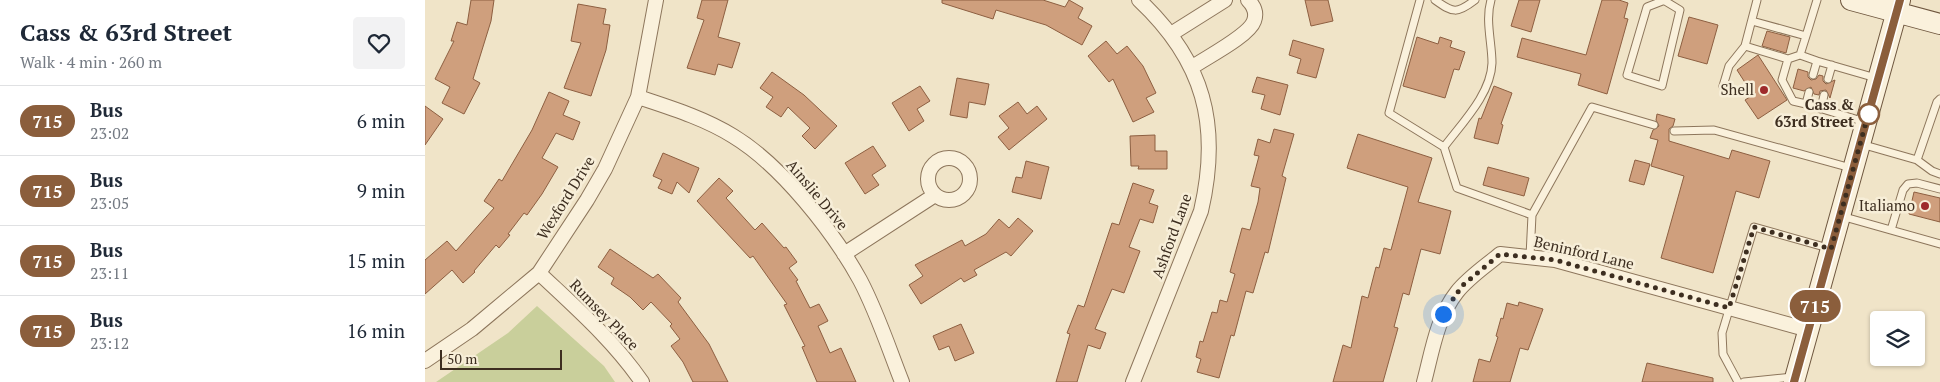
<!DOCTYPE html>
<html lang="en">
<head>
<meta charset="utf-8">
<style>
	body { margin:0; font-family:"PT Serif",serif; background:#f2f2f3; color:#1f2937; height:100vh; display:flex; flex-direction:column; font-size:19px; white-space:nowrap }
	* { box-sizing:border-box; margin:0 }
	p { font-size:16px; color:#747a83 }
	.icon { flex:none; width:28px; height:28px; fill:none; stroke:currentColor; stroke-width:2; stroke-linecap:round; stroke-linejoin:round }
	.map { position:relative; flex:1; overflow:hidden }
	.panel { display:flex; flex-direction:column; background:#fff; width:425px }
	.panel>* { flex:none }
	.badge { padding:0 10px; border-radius:16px; font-size:18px; line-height:32px }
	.tools { position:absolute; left:1445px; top:311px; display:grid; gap:10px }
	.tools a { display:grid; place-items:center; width:55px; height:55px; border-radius:5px; background:#fff; box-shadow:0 1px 4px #0004; font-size:25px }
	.scale { position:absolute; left:15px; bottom:12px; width:122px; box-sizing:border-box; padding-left:5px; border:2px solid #3d2e20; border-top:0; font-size:14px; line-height:18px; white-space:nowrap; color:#3d2e20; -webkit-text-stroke:4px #f7eed8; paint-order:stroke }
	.you { position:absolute; width:25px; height:25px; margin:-12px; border:4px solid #fff; border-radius:50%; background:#1a73e8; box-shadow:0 0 0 8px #1a73e833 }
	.map>.badge { position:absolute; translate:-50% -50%; box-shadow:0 0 0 2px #fff }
	.round { display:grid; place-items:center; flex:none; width:52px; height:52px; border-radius:5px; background:#f2f2f3 }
	.overview { display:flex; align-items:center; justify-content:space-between; height:85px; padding:0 20px }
	h1 { font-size:24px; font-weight:600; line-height:38px }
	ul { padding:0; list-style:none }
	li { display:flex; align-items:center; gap:15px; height:70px; padding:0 20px; border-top:1px solid #e0e1e3 }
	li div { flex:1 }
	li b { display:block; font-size:19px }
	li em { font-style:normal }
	li .badge { min-width:55px; font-weight:700; text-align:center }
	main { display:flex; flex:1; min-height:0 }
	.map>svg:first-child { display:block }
	.green { fill:#c9cf9b }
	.building { fill:#cf9f7d; stroke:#8d5f41 }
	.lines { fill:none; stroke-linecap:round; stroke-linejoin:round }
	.service-casing { stroke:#8d765c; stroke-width:9 }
	.minor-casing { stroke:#8d765c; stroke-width:16 }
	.secondary-casing { stroke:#6f573f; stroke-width:22 }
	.service { stroke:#faf1dc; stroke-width:7 }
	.minor { stroke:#faf1dc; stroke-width:14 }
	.secondary { stroke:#faf1dc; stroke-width:20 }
	.line-casing { stroke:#fff; stroke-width:11 }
	.line { stroke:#8b5e3c; stroke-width:8 }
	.walk { stroke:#3d2e20; stroke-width:5; stroke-dasharray:0 9 }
	.poi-dot { fill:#9e2a2b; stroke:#f7eed8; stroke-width:2 }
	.stop-dot { fill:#fff; stroke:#8b5e3c; stroke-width:2.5 }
	.labels { text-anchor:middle; stroke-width:5; stroke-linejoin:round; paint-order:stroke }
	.poi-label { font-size:15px; fill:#3d2e20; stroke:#f7eed8; text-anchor:end }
	.stop-label { font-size:15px; font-weight:bold; fill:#3d2e20; stroke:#f7eed8; text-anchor:end }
	.street-label { font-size:15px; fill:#3d2e20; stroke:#f7eed8 }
</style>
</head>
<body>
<main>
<section class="panel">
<div class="overview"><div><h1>Cass &amp; 63rd Street</h1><p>Walk · 4 min · 260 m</p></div><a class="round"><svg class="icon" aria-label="heart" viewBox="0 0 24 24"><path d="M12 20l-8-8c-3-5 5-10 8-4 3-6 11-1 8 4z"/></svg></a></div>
<ul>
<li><span class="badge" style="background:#8b5e3c;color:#fff">715</span><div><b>Bus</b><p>23:02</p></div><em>6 min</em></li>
<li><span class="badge" style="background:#8b5e3c;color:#fff">715</span><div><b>Bus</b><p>23:05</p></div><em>9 min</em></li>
<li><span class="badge" style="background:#8b5e3c;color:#fff">715</span><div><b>Bus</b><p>23:11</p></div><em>15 min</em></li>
<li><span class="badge" style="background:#8b5e3c;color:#fff">715</span><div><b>Bus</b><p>23:12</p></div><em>16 min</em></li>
</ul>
</section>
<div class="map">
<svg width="1515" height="382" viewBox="0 0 1515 382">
	<rect width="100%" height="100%" fill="#f0e4c8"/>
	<path class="green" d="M112,306L179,366L190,382H11L83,333Z"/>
	<path class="building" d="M46,0H69L66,21L48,79L55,83L39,114L17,103L25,87L10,79L29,41H26L32,22L42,25Z
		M277,0H303L293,37L315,43L307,68L293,64L290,75L262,68L279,20L272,18Z
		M517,0H618L640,7L644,0L658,8L653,18L667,26L657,45L621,25L571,10L568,19L517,3Z
		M880,0H903L908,21L886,26Z
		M1094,0H1115L1106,32L1086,26Z
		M1177,0H1194L1203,3L1199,18L1203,19L1182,94L1153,85L1156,74L1092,57L1097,38L1161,55Z
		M153,4L181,9L178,24L185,25L181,50L166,96L139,88L156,43L146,41Z
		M1264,17L1293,25L1282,64L1253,56Z
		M1342,31L1365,37L1361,53L1337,46Z
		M992,37L1013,44L1015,37L1027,41L1025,47L1040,52L1034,70L1029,69L1020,98L978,86Z
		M868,40L899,49L891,78L872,73L876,59L864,55Z
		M681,41L692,54L702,46L718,66L731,93L721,98L729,112L708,122L688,79L684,82L663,56Z
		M1333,55L1362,100L1333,119L1320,100L1328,95L1312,70Z
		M1373,69L1383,72V77L1386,80L1391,79L1394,75L1398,76V81L1401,84L1410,80L1405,98L1401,90L1395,91L1394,95L1389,94L1386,87L1379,91L1368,88Z
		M347,72L379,95L412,126L390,149L377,136L385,128L363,107L356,117L341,107L348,97L335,88Z
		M832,77L863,85L855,115L836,109L840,95L827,92Z
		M532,78L564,84L560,105L544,102L542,118L525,115Z
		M495,86L505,101L492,109L499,121L484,131L467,103Z
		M1069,86L1087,93L1076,124L1078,125L1073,144L1049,138L1054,118L1056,119Z
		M124,92L144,101L138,115L155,122L148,140L131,133L117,158L133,167L117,194L102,215L99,213L83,234L85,235L74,248L71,245L49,271L50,272L38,283L27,270L0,294V260L22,241L31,251L69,208L59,201L74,179L77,181L107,130Z
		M593,102L602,114L612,106L622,119L584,150L573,137L584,128L574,116Z
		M0,106L18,119L0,145Z
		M1232,114L1250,119L1248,126L1244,129V141L1304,159L1307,150L1345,161L1334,198L1311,191L1288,273L1236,258L1259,176L1226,166L1233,140L1225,138L1228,130L1234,126L1231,120Z
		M849,129L869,134L857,176L861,178L843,253L840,252L828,293L821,291L809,336L806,335L794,378L772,372L776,359L771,357L775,341L778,342L787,312L792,313L795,300L802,302L810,274L805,272L817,228L825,230L833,202L835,188L826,186L834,156L829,155L833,139L845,143Z
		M933,134L1007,158L993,202L1026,211L1015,254L996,249L984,295L978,293L969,327L973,328L958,382H908L918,345L926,348L937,296L943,298L951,267L954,268L959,248L966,250L983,187L922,168Z
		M730,135V151H742V169H713L714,166H706L705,136Z
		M448,146L461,166L447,175L454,185L440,194L420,163Z
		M238,153L274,168L264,193L252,182L247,194L233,188L237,180L228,176Z
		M1210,160L1225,164L1219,185L1204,181Z
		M601,161L624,167L616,199L587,192L591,177L597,178Z
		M1063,167L1104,178L1099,196L1058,185Z
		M294,178L308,191L301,198L330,230L337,223L359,248L361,247L372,262L364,268L373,280L371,281L385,308L394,304L403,321L393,326L405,353L416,348L431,382H392L377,347L380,346L359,305L362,304L328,256L325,258L272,201Z
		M708,183L729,190L724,203L733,206L728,223L715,219L704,247L715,251L699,293L687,289L670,329L681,333L675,349L663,345L652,382H631L645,334L642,333L653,305L659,307L687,223L694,225Z
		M1489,192L1515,198V222L1484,214Z
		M593,218L608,231L586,256L581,252L549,270L552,275L539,282L536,278L496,304L484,285L498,276L490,265L537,240L540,246L561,234L574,219L584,228Z
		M185,249L228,278L233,274L256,298L253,302L284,344L303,382H268L258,362L246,346L255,339L245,326L247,324L226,302L218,310L205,297L186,284L189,278L173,267Z
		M1094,302L1118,309L1103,350L1095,348L1085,382H1048L1054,359L1065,362L1073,337L1071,336L1076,318L1078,319L1082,303L1093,306Z
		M536,324L549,353L530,361L524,346L514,350L508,336Z
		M1222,363L1288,378V382H1217Z"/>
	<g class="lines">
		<defs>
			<path id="service" d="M995,0L964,113L1019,147L1032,188L1107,215L1105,256
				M1010,0C1028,13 1032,14 1050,0
				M1240,1L1255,10L1237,86L1202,75L1222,7L1240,0
				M1381,36L1392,0
				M1320,46L1363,59L1375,55L1381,36L1327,21
				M1375,55L1392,61
				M1363,59L1357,80L1368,101L1381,104
				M1388,75L1392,61L1451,78
				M1403,79L1407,65
				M1298,86L1304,66L1320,46L1332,0
				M1384,92L1381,104L1440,122
				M1396,109L1399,95
				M1249,131L1289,130L1426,168
				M1436,144L1492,160L1512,102L1515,99
				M1019,147C1037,123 1066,94 1067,63C1067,43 1060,20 1066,0
				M1492,160L1507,171L1515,174
				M1107,215L1167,107L1229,125
				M1416,216L1515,244
				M1466,230L1478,190L1483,184L1492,183L1515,189
				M1313,382L1298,354L1297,333L1329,227L1403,248
				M1319,382L1368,377"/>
			<path id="minor" d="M746,34L800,0
				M766,68C780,58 824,36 829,21C832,13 829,6 823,0
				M213,97C246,108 279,118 308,136C356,165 408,231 435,280C452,312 464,349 477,382
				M503 179a21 21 0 1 1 42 0a21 21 0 1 1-42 0Z
				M419,254L510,195
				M114,273C151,308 188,340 217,382
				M0,361L47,329L114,273L162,200L180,169L213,97L231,0
				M708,382L776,211C796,125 779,61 714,0
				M999,382C1007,352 1012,317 1032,292C1044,277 1061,266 1075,254L1130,260L1384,330"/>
			<path id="secondary" d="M1426,0L1515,24
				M1369,382L1475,0"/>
		</defs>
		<use href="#service" class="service-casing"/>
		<use href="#minor" class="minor-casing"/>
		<use href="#secondary" class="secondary-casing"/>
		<use href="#service" class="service"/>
		<use href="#minor" class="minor"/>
		<use href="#secondary" class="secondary"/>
	</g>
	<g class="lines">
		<defs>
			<path id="line" d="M1369,382L1475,0"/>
		</defs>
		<use href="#line" class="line-casing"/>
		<use href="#line" class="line"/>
		<path class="walk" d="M1018,314L1037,286L1075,254L1130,260L1304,308L1329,227L1406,249L1445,108L1444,114"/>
	</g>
	<g class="poi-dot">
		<circle cx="1339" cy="90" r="5"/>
		<circle cx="1500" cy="206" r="5"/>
	</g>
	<circle class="stop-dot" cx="1444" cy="114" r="10"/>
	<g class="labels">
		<g class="poi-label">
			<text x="1329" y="95">Shell</text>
			<text x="1490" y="211">Italiamo</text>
		</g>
		<g class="stop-label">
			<text x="1429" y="110">Cass &amp;<tspan x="1429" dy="17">63rd Street</tspan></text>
		</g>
		<g class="street-label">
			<text transform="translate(392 195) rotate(50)" y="5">Ainslie Drive</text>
			<text transform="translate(141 198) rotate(-58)" y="5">Wexford Drive</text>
			<text transform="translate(747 236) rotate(-70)" y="5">Ashford Lane</text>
			<text transform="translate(1159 253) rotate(13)" y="5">Beninford Lane</text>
			<text transform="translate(179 315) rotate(46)" y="5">Rumsey Place</text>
		</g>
	</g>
</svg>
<div class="tools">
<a><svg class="icon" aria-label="layers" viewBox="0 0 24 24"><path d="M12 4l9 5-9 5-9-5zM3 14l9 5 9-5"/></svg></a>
</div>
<div class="scale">50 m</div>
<div class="you" style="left:1018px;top:314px"></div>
<b class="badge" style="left:1390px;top:306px;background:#8b5e3c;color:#fff">715</b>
</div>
</main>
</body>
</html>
